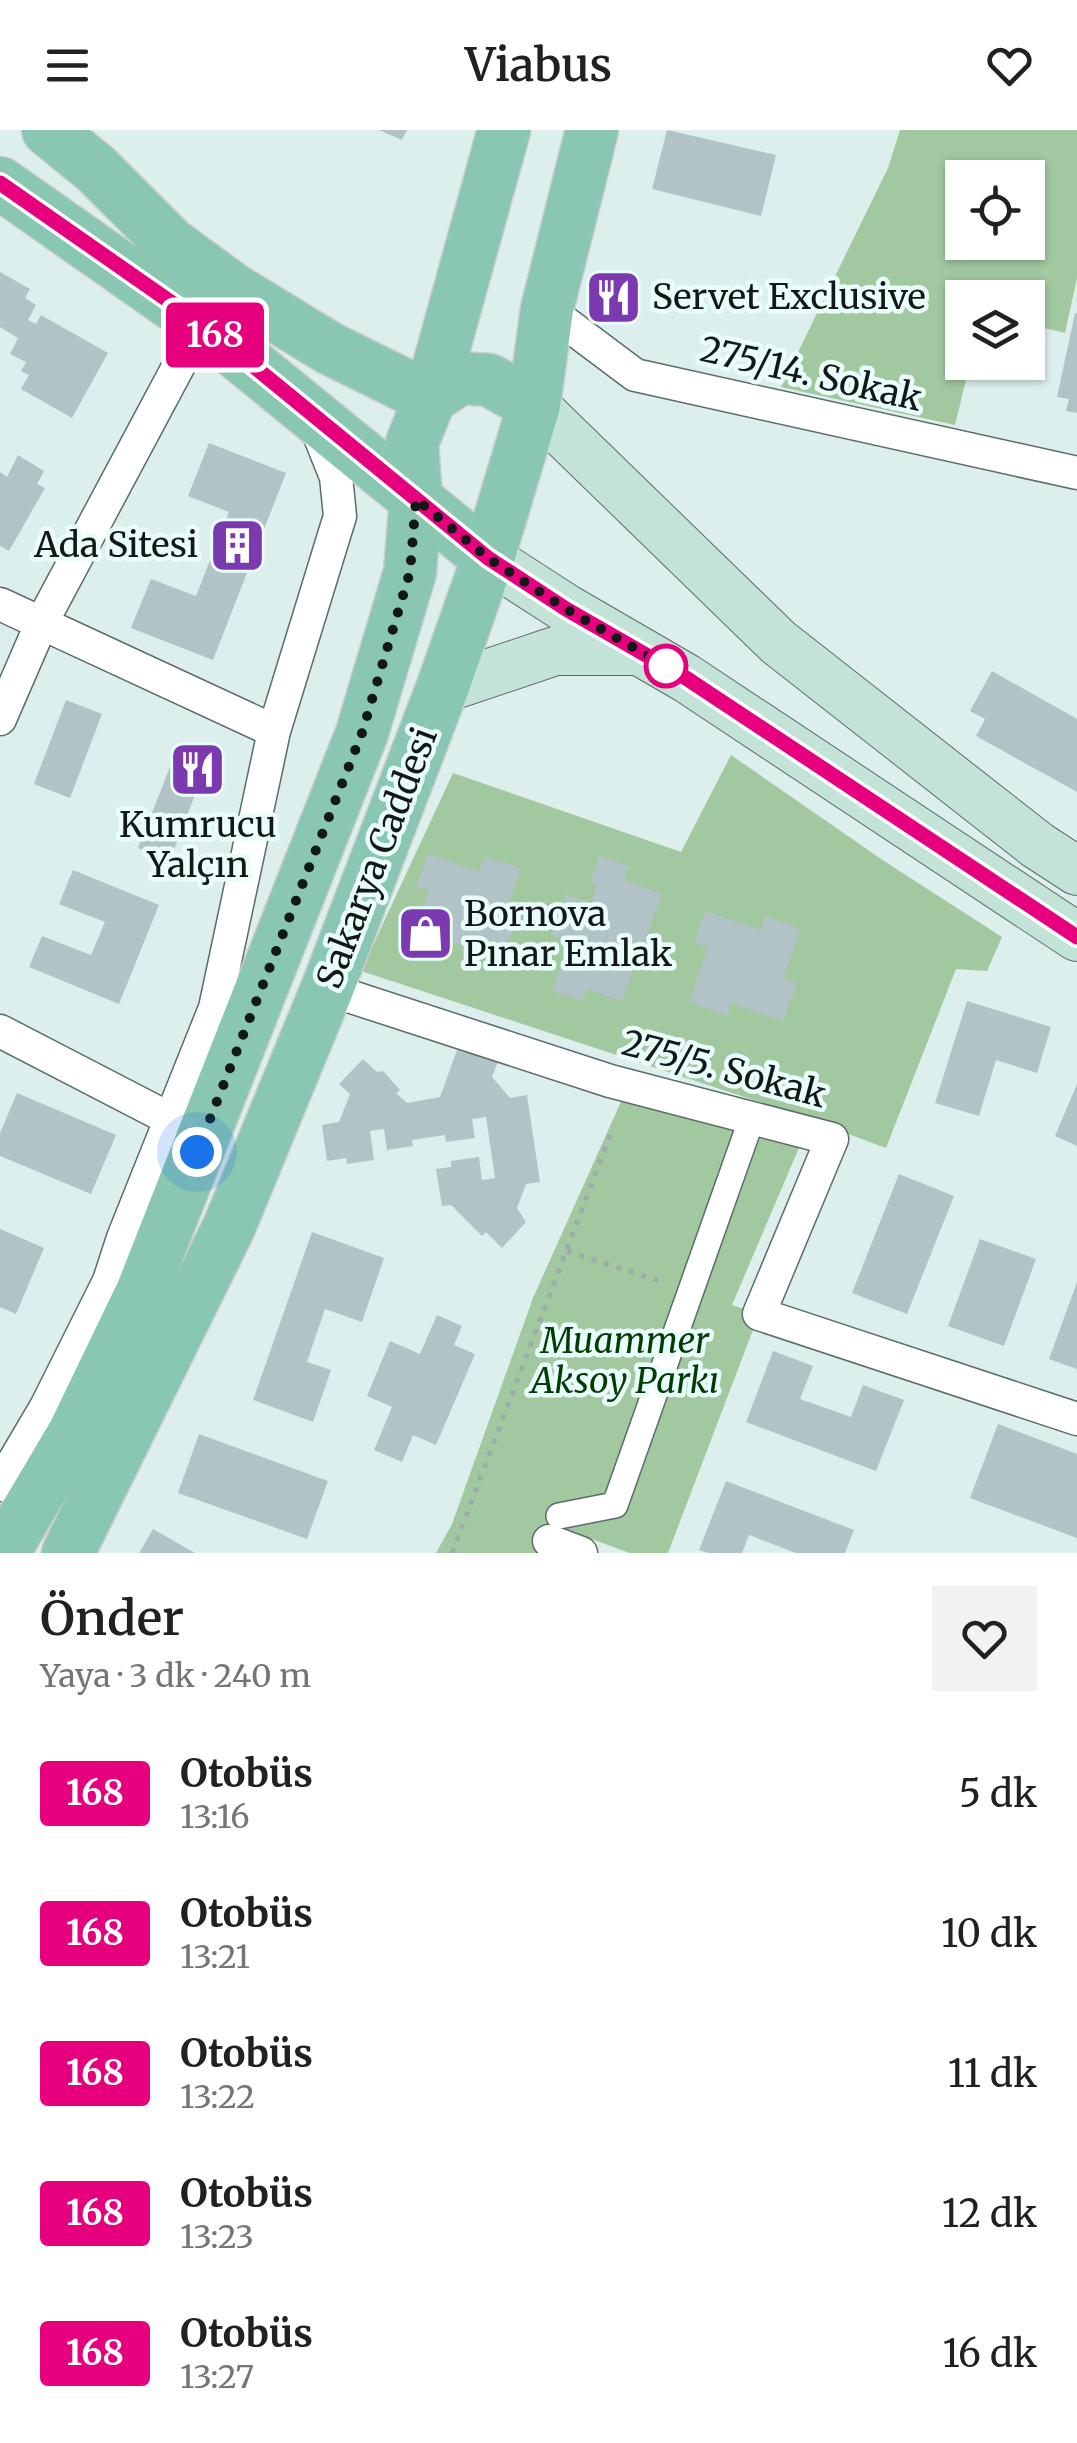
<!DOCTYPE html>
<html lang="tr">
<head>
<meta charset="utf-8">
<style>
	body { margin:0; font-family:Merriweather,serif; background:#f2f2f2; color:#202124; height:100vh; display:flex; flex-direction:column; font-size:38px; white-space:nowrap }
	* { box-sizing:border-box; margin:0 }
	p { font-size:32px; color:#757577 }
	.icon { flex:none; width:55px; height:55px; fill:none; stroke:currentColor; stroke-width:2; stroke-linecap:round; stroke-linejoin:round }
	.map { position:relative; height:1423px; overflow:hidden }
	.drawer { display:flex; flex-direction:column; background:#fff; flex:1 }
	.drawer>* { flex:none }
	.badge { padding:0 20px; border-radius:8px; font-size:35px; line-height:65px }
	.buttons { position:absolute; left:945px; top:30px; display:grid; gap:20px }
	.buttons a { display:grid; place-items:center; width:100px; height:100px; border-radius:0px; background:#fff; box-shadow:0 2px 8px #0004; font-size:50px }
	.you { position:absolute; width:50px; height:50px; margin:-25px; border:8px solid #fff; border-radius:50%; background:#1a73e8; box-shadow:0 0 0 15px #1a73e833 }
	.map>.badge { position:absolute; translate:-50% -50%; box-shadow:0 0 0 5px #fff }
	.round { display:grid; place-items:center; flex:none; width:105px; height:105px; border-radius:0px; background:#f2f2f2 }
	.head { display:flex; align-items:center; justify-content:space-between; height:170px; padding:0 40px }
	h1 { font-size:48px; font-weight:600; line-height:75px }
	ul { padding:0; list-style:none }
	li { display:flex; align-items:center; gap:30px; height:140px; padding:0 40px }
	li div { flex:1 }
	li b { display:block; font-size:38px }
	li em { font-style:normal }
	li .badge { min-width:110px; font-weight:700; text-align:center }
	header { display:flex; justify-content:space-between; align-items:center; height:130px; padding:0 40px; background:#fff; font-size:45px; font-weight:600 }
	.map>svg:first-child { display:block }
	.green { fill:#a2c8a0; fill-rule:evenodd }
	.building { fill:#b2c3c7 }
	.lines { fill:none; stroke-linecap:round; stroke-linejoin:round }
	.pedestrian-casing { stroke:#5b6c6a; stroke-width:28 }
	.minor-casing { stroke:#5b6c6a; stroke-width:35 }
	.secondary-casing { stroke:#5b6c6a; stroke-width:50 }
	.primary-casing { stroke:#cbcccc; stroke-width:55 }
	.path { stroke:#9dacaa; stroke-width:5; stroke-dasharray:5 8; stroke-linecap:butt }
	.pedestrian { stroke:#fff; stroke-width:25 }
	.minor { stroke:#fff; stroke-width:32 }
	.secondary { stroke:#c4e3d8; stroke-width:48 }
	.primary { stroke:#89c7b2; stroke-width:52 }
	.line-casing { stroke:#fff; stroke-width:22 }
	.line { stroke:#e6007e; stroke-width:15 }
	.walk { stroke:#111817; stroke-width:10; stroke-dasharray:0 18 }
	.stop-dot { fill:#fff; stroke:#e6007e; stroke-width:5 }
	.labels { text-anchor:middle; stroke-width:9; stroke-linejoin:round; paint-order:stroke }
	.poi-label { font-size:35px; fill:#111817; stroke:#e9fdfb; text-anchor:start }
	.street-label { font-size:35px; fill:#111817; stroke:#e9fdfb }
	.park-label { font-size:35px; font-style:italic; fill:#003c04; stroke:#e9fdfb }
</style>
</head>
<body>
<header><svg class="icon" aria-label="menu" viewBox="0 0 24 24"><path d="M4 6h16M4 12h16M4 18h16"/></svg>Viabus<svg class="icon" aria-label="heart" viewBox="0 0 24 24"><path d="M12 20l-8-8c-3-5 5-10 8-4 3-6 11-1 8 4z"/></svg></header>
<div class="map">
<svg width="1077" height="1423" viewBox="0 0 1077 1423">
	<rect width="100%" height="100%" fill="#dcefed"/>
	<path class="green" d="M900,0H1077V148L1065,203L1028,194V168H962V232L970,233L955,295L781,257L888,38ZM962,48H1028V112H962Z
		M731,625L884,731L1002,807L987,841L956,839L886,1018L778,978L361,841L453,643L681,722Z
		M624,965L804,1006L732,1175L759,1184L668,1423H630L575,1403L568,1423H436L452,1394L533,1168Z"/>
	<path class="building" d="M379,0H407L402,10Z
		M667,0L776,25L761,86L652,59Z
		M0,142L30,159L25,168L36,175L28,190L36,194L41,185L108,223L72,288L21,259L29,245L21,241L26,232L10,224L18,208L0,197Z
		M1075,183H1077V283L1066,281L1069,269L1057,267Z
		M209,313L286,343L213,530L131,498L151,449L196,466L229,382L188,366Z
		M18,325L44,341L37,354L45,358L9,421L0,416V342L7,347Z
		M992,541L1077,589V662L976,606L985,589L970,581Z
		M66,570L102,584L70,668L34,654Z
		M174,627L205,639L170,730L138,718Z
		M428,724L479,742L485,726L521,738L502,792L514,796L502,830L449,811L445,824L411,812L429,761L416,757Z
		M599,726L629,736L624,750L662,764L622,871L587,859L582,871L552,861L562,835L569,838L573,825L578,827L582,816L551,805L566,764L591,773L597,755L590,753Z
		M73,740L159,775L119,874L29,837L42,806L91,825L105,792L59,774Z
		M705,781L760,800L765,786L801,799L783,848L797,853L783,891L731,873L727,886L689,872L708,818L694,813Z
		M967,871L1051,897L1037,943L996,930L979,986L935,973Z
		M457,920L498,931L492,947L510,968L527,965L540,1052L526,1054L517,1078L526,1092L502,1118L486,1102L482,1106L451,1075L442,1076L436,1039L451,1037V1031L479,1027L482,1050L495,1048L486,987L472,989L475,1008L446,1012L445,1005L412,1010L413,1016L387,1020L384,999L370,1001L374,1030L347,1034L346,1028L327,1031L322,995L339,992L350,964L339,954L363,929L377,942L383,941L400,960L396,963L407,973L440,967Z
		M1077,954V1016L1055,1006Z
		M17,963L116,1005L91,1064L0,1026V1003Z
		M899,1044L954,1066L907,1184L852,1163Z
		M0,1099L44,1118L16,1184L0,1177Z
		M312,1102L384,1128L362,1192L325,1179L307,1232L331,1240L313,1292L253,1270Z
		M980,1109L1036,1129L1004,1216L948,1196Z
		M1077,1152V1239L1049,1229Z
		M437,1185L462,1196L454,1215L475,1224L436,1315L413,1305L402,1332L374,1320L392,1277L367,1266L390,1211L420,1224Z
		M773,1221L813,1236L800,1269L851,1287L863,1255L904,1270L876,1341L746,1292Z
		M998,1294L1077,1324V1408L970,1368Z
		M199,1304L328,1351L307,1409L178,1363Z
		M726,1351L854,1400L845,1423H796L749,1405L742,1423H708L699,1420Z
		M153,1399L195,1423H139Z"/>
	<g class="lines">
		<defs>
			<path id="pedestrian" d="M559,1386L615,1375L752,988"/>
			<path id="minor" d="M547,179L635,245L1077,343
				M0,474L274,601
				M0,589L42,492L201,194
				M327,859L610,951L832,1009L759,1184L1077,1289
				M0,901L170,989
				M0,1355L46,1277L109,1151L123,1108L215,878L274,601L340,386L336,347L314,292
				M549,1411L581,1423"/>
			<path id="secondary" d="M534,275L778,512L1037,715L1077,741
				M488,428L567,479L686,548L1077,807
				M442,559L555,521H638"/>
			<path id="primary" d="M48,0L96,39L171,114L234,160L329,218L430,268
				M0,53L201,194L488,428
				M430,268L460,248L489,250L534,275
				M3,1423L74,1303L142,1162L362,603L410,442L416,369L412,313L430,268L504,0
				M68,1423L229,1097L327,859L442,559L488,428L534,275L547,179L592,0"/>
		</defs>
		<use href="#pedestrian" class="pedestrian-casing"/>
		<use href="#minor" class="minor-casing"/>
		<use href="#secondary" class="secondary-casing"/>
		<use href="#primary" class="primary-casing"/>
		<path class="path" d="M567,1121L666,1153
			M452,1423L612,1000"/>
		<use href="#pedestrian" class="pedestrian"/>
		<use href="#minor" class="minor"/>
		<use href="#secondary" class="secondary"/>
		<use href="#primary" class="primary"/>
	</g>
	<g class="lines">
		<defs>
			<path id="line" d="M0,53L202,194L488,428L566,479L686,548L1077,807"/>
		</defs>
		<use href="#line" class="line-casing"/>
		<use href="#line" class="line"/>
		<path class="walk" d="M197,1022L362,603L410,442L416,369L488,428L566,479L666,536"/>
	</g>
	<defs>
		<symbol id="restaurant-square" viewBox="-11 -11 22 22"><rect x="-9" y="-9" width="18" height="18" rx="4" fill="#7b3aaf" stroke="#e9fdfb"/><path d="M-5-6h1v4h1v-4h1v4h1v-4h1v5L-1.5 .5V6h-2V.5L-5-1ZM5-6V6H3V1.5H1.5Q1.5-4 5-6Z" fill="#fff"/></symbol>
		<symbol id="building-square" viewBox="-11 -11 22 22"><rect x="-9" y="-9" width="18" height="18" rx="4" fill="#7b3aaf" stroke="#e9fdfb"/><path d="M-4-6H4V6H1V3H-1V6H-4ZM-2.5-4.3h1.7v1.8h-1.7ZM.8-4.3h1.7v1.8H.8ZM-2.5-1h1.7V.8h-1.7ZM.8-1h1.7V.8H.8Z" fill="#fff"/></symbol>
		<symbol id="shop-square" viewBox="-11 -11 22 22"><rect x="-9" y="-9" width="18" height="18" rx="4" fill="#7b3aaf" stroke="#e9fdfb"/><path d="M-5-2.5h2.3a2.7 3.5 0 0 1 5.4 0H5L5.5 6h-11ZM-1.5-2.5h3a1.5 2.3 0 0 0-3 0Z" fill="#fff"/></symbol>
	</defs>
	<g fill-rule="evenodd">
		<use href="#restaurant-square" x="582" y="136" width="63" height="63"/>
		<use href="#building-square" x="206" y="384" width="63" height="63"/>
		<use href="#restaurant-square" x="166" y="608" width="63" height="63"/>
		<use href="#shop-square" x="394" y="772" width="63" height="63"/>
	</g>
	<circle class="stop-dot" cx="666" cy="536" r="20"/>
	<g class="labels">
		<g class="poi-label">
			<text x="652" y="179">Servet Exclusive</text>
			<text x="198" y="427" text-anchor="end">Ada Sitesi</text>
			<text x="198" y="707" text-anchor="middle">Kumrucu<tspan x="198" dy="40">Yalçın</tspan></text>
			<text x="464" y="796">Bornova<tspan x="464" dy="40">Pınar Emlak</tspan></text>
		</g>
		<g class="street-label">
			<text transform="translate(811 244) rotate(13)" y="12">275/14. Sokak</text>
			<text transform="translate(377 728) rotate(-69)" y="12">Sakarya Caddesi</text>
			<text transform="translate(724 939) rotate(15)" y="12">275/5. Sokak</text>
		</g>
		<g class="park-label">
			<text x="625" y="1223">Muammer<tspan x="625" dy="40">Aksoy Parkı</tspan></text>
		</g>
	</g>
</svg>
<div class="buttons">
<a><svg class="icon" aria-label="locate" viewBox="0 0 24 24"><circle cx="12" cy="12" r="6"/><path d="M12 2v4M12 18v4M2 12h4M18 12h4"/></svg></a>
<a><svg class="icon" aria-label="layers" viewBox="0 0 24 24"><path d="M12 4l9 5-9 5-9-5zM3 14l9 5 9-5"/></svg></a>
</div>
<div class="you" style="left:197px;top:1022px"></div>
<b class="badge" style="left:215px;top:205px;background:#e6007e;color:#fff">168</b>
</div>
<section class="drawer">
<div class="head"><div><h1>Önder</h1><p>Yaya · 3 dk · 240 m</p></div><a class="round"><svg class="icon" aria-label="heart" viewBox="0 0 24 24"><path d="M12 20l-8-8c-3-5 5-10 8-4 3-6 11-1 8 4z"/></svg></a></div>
<ul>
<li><span class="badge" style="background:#e6007e;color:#fff">168</span><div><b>Otobüs</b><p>13:16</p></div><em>5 dk</em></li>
<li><span class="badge" style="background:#e6007e;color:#fff">168</span><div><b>Otobüs</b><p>13:21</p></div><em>10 dk</em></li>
<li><span class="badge" style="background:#e6007e;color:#fff">168</span><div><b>Otobüs</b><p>13:22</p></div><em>11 dk</em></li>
<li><span class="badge" style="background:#e6007e;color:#fff">168</span><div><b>Otobüs</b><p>13:23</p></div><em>12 dk</em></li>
<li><span class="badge" style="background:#e6007e;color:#fff">168</span><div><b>Otobüs</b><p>13:27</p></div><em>16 dk</em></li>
</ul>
</section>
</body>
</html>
